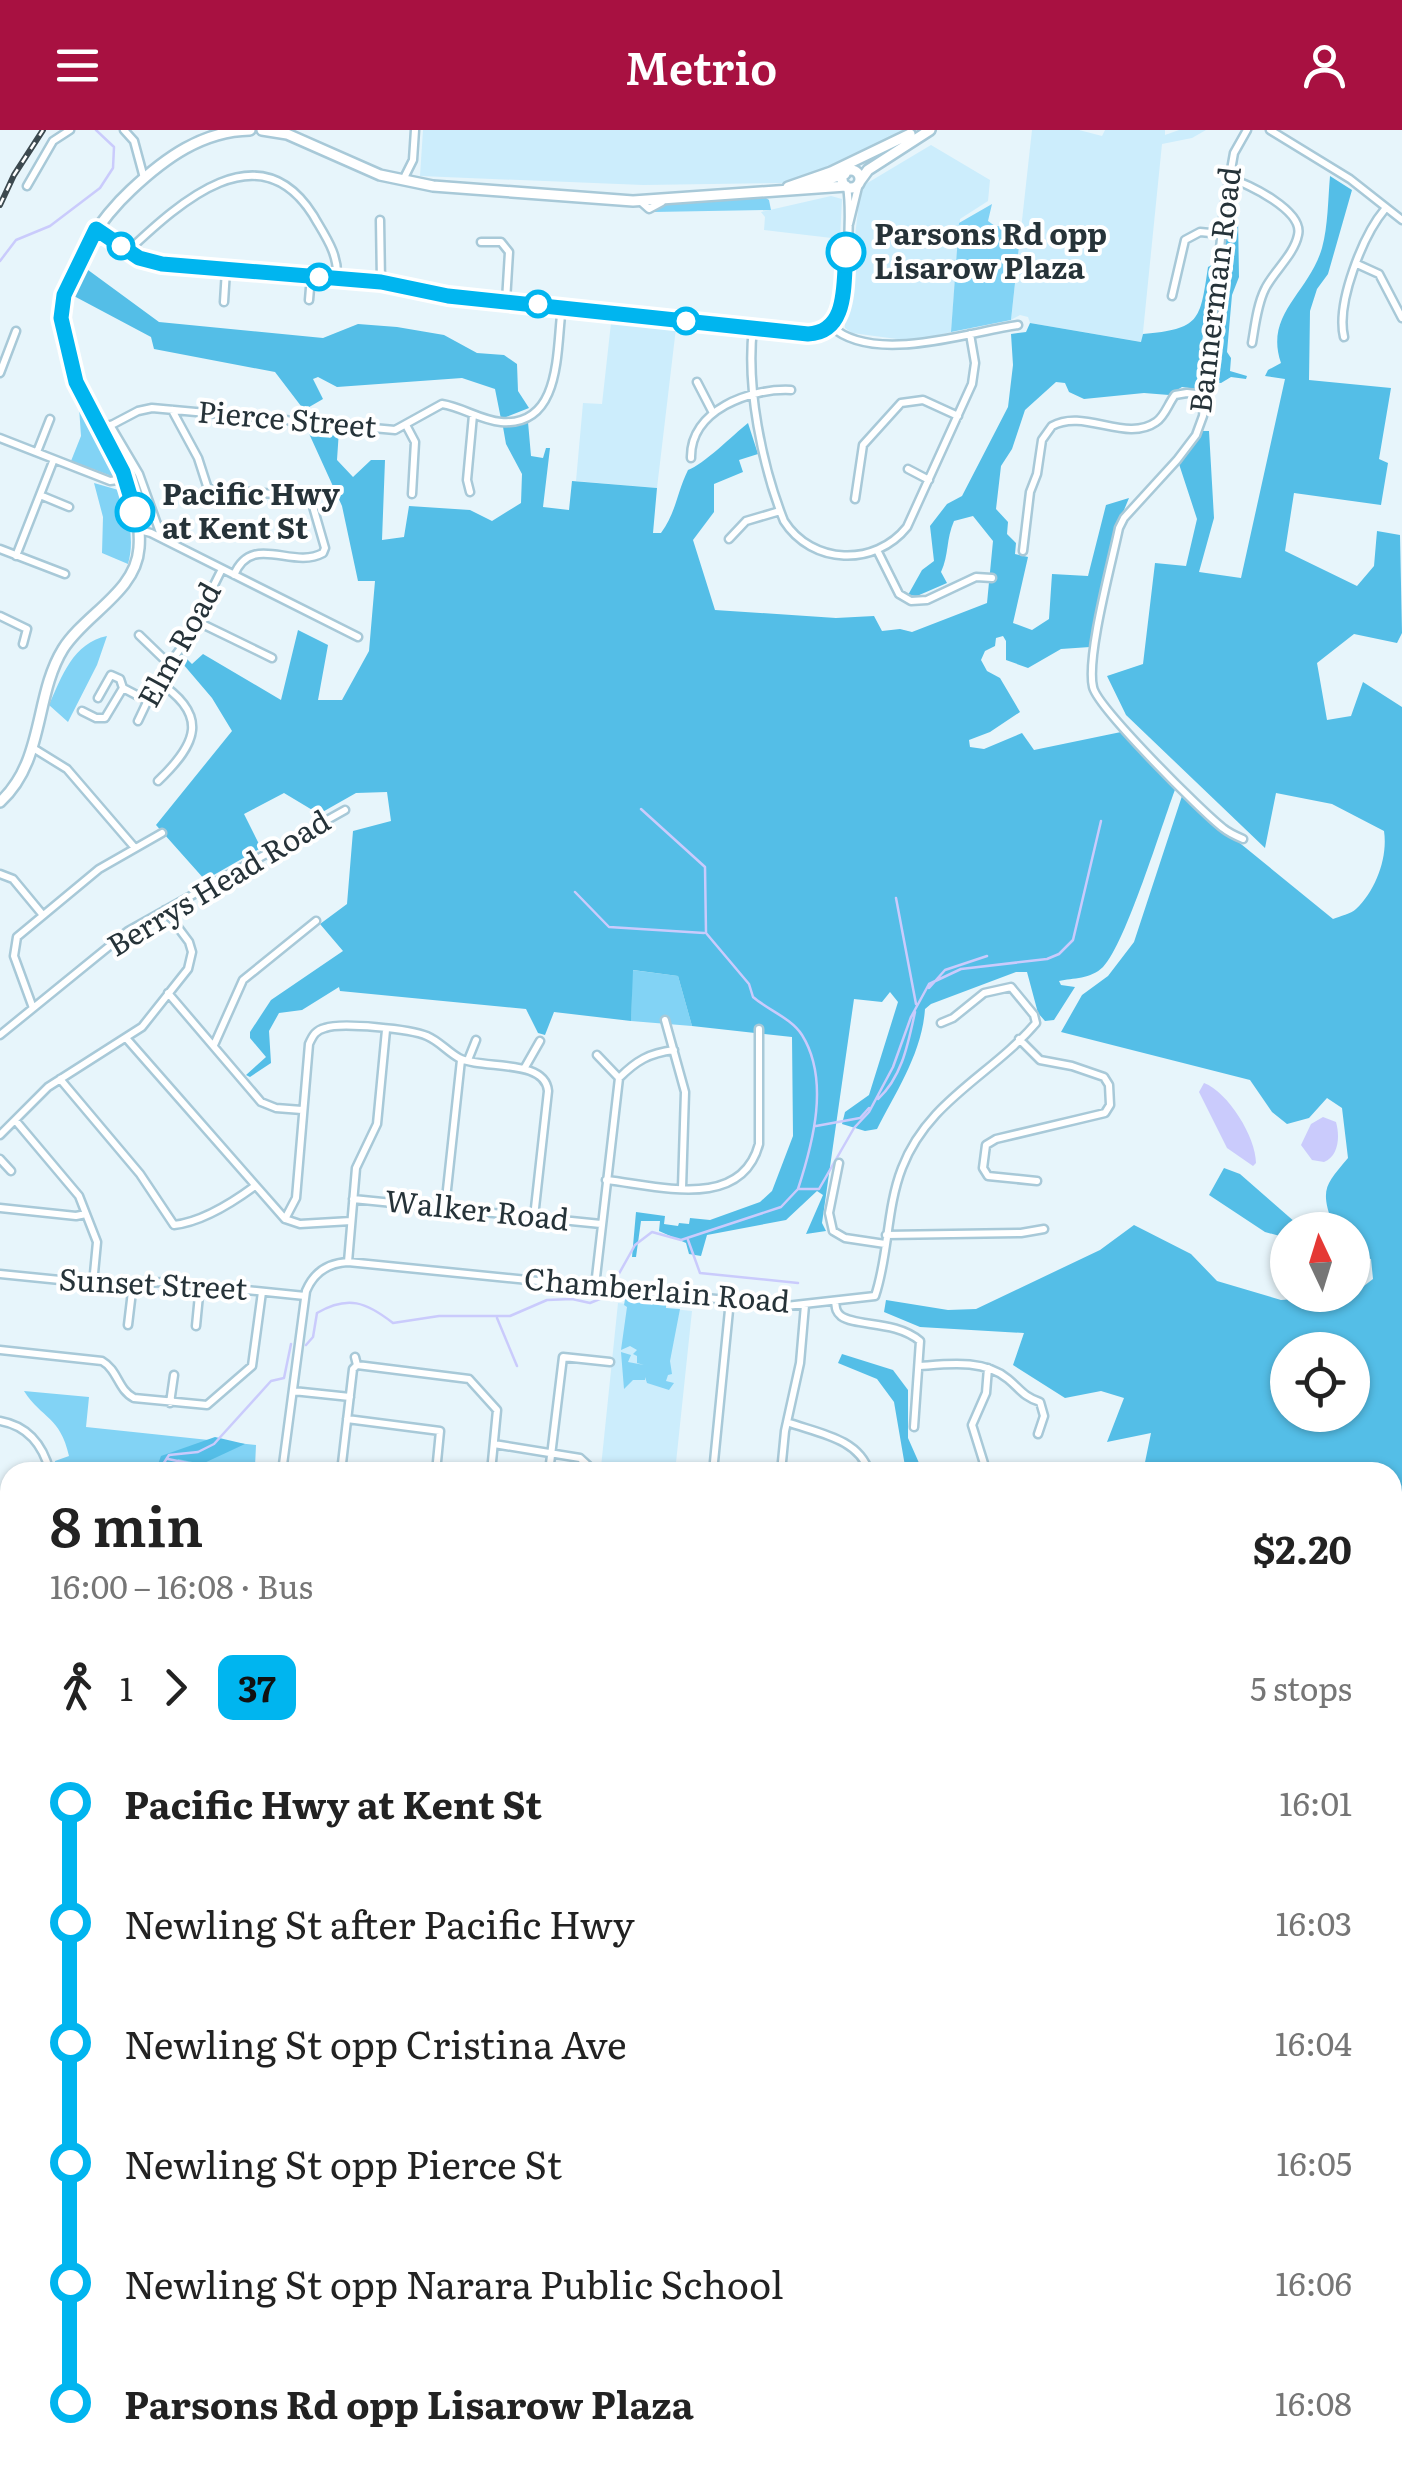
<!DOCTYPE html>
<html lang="en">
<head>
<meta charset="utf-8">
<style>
	body { margin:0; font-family:Literata,serif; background:#f6f6f6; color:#222; height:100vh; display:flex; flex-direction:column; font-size:38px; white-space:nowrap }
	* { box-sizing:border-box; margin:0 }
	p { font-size:32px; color:#767676 }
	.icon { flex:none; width:55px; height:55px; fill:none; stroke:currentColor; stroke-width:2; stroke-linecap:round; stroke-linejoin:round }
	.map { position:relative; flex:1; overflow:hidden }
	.side { position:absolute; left:0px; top:1332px; width:1402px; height:1022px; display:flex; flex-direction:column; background:#fff; border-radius:30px 30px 0 0; box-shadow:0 2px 8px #0004 }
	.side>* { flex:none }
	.badge { padding:0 20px; border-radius:15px; font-size:35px; line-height:65px }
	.needle { width:65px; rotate:356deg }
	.buttons { position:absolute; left:1270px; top:1082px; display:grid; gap:20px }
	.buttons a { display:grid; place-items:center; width:100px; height:100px; border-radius:50%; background:#fff; box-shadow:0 2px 8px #0004; font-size:50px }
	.map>.badge { position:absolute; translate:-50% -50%; box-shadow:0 0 0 5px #fff }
	.legs { display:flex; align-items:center; gap:15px; height:110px; padding:0 50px; font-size:32px }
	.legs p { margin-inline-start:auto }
	.head { display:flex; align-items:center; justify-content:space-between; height:170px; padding:0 50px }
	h1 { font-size:55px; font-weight:600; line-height:75px }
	ul { padding:0 50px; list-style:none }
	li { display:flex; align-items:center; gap:35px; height:120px; font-size:38px }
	li i { display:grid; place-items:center; width:15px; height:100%; margin:0 12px; background:currentColor }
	li i::after { content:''; width:25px; height:25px; margin:-12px; border:8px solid; border-radius:50%; background:#fff }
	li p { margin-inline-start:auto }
	li:first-child i { background:linear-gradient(#0000 50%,currentColor 0) }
	li:last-child i { background:linear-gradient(currentColor 50%,#0000 0) }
	header { display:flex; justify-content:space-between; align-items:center; height:130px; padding:0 50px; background:#a81141; color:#fff; font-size:45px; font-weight:600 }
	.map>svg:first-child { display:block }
	.built { fill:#ccedfc }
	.green { fill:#82d3f5 }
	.forest { fill:#54bee7; fill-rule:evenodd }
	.water { fill:#cacbfc }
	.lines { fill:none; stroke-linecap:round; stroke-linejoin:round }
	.stream { stroke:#cacbfc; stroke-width:2.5 }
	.minor-casing { stroke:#a8c9d8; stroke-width:11 }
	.major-casing { stroke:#a8c9d8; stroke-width:14 }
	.minor { stroke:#fff; stroke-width:6 }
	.major { stroke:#fff; stroke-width:9 }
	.rail-casing { stroke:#3c494f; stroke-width:6 }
	.rail { stroke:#fff; stroke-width:2.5; stroke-dasharray:8; stroke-linecap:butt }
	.line-1-casing { stroke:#fff; stroke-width:22 }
	.line-1 { stroke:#00b5ef; stroke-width:15 }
	.stop-1-dot { fill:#fff; stroke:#00b5ef; stroke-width:5 }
	.labels { text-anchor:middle; stroke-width:8; stroke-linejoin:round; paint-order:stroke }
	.stop-label { font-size:30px; font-weight:bold; fill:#263339; stroke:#fff; text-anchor:start }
	.street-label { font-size:30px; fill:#263339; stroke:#fff }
</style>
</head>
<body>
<header><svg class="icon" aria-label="menu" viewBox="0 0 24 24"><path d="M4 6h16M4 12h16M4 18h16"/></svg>Metrio<svg class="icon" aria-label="person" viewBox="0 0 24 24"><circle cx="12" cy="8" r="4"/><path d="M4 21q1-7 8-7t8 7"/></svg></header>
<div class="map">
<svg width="1402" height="2353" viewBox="0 0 1402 2353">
	<rect width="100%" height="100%" fill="#e7f5fb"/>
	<path class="built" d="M423,0H910L789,53L643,55L420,46Z
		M1032,0H1079L1102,6L1105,0H1165V5L1179,0H1206L1192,8L1162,14L1142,212L1030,193L1028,187L1020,185L1011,190Z
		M931,15L990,50L988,71L960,89L951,202L912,211L852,203L845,198V191L859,72L864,55Z
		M831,66L842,69L840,109L764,100L765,87L761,82Z
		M611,193L676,198L657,358L576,351L583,273L602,274Z
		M618,1173L692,1181L675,1342L601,1337Z
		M10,1587V1730L0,1732V1596Z"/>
	<path class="green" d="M763,66L769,70L771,80L653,82L657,75Z
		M992,74L988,91L995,96L1021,98L1011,190L951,202L959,93Z
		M79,277L115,336L114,347L71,331L81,306Z
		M94,353L122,361C128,385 135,410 128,434L102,423L103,387Z
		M107,506L97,535L68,592L49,575C62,546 73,513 107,506Z
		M632,840L678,846L692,896L631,891Z
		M626,1164L666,1172V1178L680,1179L670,1231L672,1244L668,1245L666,1251L674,1253L669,1260L647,1253L645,1247V1250H633L624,1259L621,1222L631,1225L628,1232L644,1235L637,1233V1226L633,1224L637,1220L630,1216L621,1220L627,1177L624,1175Z
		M24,1261L89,1267L86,1297L256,1315L255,1337H276L275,1342H80L79,1340L55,1339V1331L69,1326C60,1286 42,1289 24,1261Z"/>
	<path class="forest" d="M1330,46L1352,60L1328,144L1317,159L1310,181L1309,250L1391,258L1379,329L1388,333L1381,375L1294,363L1285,421L1357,456L1374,436L1377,401L1400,405L1402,503L1397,513L1354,504L1317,533L1327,590L1351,586L1363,552L1402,577V1758L1393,1761L1392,1342H1143L1151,1303L1107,1312L1124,1268L1101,1261L1065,1268L1013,1235L1024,1203L920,1197L884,1182L886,1170L948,1180L976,1179L1100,1120L1134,1095L1191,1124L1217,1151L1281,1170L1352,1165L1373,1149L1371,1129L1353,1124L1352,1100H1322L1332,1092C1320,1059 1326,1054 1348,1028L1342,978L1327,968L1309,988L1287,994L1272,982L1250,950L1061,902L1082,865L1108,846L1134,812L1182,666L1333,789C1340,786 1351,784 1356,779C1376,760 1388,727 1384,701L1332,674L1276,663L1265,718L1126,585L1107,546L1143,534L1155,433L1186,436L1197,389L1179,334L1202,301H1209L1214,388L1199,442L1241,448L1285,249L1265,246L1268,240L1281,233C1264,184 1309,163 1322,118C1328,96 1328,69 1330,46ZM1288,1220H1352V1285H1288Z
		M1238,87L1239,147L1232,165L1227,222L1231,228L1230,241L1247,246L1246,249L1231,247L1221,253L1210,252L1227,95Z
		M1212,135L1196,259L1182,257L1169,265L1144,263L1084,269L1069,262L1065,253L1056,252L1025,280L1012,319L1001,336L996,379L1008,392L1007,404L1016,413L1015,424L1028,427L1013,493L1032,500L1049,489L1052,444L1088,446L1106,375L1129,368L1117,397L1090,517L1061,519L1028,538L1006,530V511L1003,506L996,508L995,516L985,521L981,530L987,541L1000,548L1020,582L990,602L969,610L970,617L984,619L1022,603L1034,620L1121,602L1176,657C1162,694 1126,813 1103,837C1091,849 1073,848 1059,851L1061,855L1075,857L1054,890L1045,891L1038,883L1027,842H1016L931,874L925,879C922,923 896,962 877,999L865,1001L842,994L845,982L869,965L898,872L890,862L882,872L854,869L822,1093L826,1101L806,1104L823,1065L817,1061L786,1090L707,1105L701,1126L689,1124L686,1113L659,1101L660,1091H641L636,1127H632L636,1082L665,1086L664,1094L678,1096L679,1093L689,1094L690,1088L710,1090L760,1072L772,1061L793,1006L792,907L692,896L678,846L633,840L631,891L554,882L545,905L538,903L526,879L340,861L339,857L302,880L279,883L269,901L271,933L250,947L246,945L266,927L250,908V902L271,870L343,821L320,794L347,774L353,701L391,691L387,662L356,663L319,684L284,663L244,684L261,718L205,750L156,695L232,601L212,568L183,534L186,528L192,534L203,524L281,570L298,500L328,515L318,570H342L369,521L375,451H358L342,376L306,297L339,300L337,330L353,347L371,330H385L382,410L404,407L409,376L470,380L492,391L521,373L522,344L506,314L503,297L528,292L531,326L543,328L546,318H550L543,377L569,380L572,351L657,358L653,403H661C676,383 677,362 688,340C703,335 733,305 748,293L758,324L739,330L743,342L714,354V382L693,410L715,480L836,488L874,486L882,501L900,499L912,502L987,473L993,411L973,386L954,391C946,409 949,425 941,442L947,453L917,466L908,465L922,440L934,431L930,396L947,374L962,366L1008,277L1013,235L1011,204L1026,202L1030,193L1141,212L1143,204C1200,199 1200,191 1208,137Z
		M84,137L159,192L323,208L358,194L397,197L444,205L477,223L504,225L517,234L518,261L529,278L501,289L495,259L462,248L337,257L318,247L313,249L323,269L304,280L275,242L154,219L151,207L72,165Z
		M1224,1038L1240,1044L1304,1100H1288L1287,1108L1265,1102L1209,1065Z
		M842,1224L893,1240L908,1260V1308L923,1342H906L894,1272L877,1249L838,1233Z
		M215,1307L245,1314L202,1334L178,1329L171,1342H155L161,1326Z
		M1393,2032L1402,2033V2183L1393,2188Z
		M1402,2264V2353H1239L1236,2345H1392L1393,2267Z
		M491,2345H953L968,2353H490Z"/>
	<path class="water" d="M1204,953C1228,962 1256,1007 1256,1033L1253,1036L1227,1018L1199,962Z
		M1323,987L1336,992C1340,1006 1339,1026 1324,1032L1312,1030L1301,1015L1311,994Z"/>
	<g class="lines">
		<path class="stream" d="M0,131L16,110L50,96L100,58L113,38L114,17L96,0
			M641,679L705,737L706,803
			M575,762L609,797L704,803
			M896,768L916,874
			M706,803L749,854L753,867C768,880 791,888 802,905C830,950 813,1013 798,1059
			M929,858L945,840L987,826
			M878,969C902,947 908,914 915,882
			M816,996L860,988L869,978
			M688,1110L700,1143L798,1153
			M616,1149L635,1115L652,1102L681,1110L781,1077L798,1059H819L854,998L869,982L893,937L911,887L929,854L961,839L1047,829L1059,824L1073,810L1101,691
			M497,1188L517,1236
			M306,1215L313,1207L317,1183C348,1165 366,1172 393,1193L439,1186H510L547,1170L572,1169L590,1173L607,1166
			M168,1329L230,1342
			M158,1342L169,1325L198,1322L214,1314L271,1251L284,1248L291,1214
			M0,1529L10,1527
			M1392,1690L1402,1647
			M0,1792L10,1796
			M0,2327L10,2331
			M38,2345L42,2353"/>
		<defs>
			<path id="minor" d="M124,0L134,11L144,48
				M1270,0L1350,49L1402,90
				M1229,48C1249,54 1304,81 1298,105C1294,125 1273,142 1265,159C1257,175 1255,196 1252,213
				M403,50L413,30L415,0
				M27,56L53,11L70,0
				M640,71L649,79L662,72
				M380,90L381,152
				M849,94L859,53
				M97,99L139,128L163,134L381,152L448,166L808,204L821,202L831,196
				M481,112H501L509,122L506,171
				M128,121C180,72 259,0 313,85C325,106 339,124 337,149
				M1357,134L1379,144L1402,188
				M1172,166L1185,110L1200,102L1221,104
				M309,170L311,146
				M224,172L226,140
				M831,196C873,235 968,202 1018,195
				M831,196C847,174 852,84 847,57
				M753,198C746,257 762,336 784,391C812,435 875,437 907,397L972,254L975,233L970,204
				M1344,207C1336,173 1363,105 1385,79
				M0,243L16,201
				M697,252L712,281
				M172,280L198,328L208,359L303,366L312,373L325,418L323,423C292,440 252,402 234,445
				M110,295L139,344L162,408
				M406,295L415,312L412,364
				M100,301L138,281L152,278L395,300L442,274C462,277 480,290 501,292C563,297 556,217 562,177
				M0,308L110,351L126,349
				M37,322L50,289
				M691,328C690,280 750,258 791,260
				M908,339L929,350
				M470,362L467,350L473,285
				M40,365L69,377
				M855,369L863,315L901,273L923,270L958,286
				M139,400L151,403L358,507
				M729,409L746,391L780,381
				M0,419L65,444
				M1023,421L1030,362L1037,344L1042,310L1052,296C1084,278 1126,313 1156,292C1165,286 1168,274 1175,265L1187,263L1205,265
				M878,422L899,464L911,471L927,470L976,447L992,448
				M16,426L54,329
				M0,486L27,499L23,514
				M196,491L272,528
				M139,505L170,535
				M157,551C210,585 197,614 158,651
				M98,568L111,545L120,549L123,558L146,570
				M82,581L96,588H105L123,558
				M138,591L157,551L186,511L222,439
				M33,618L67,639L135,718
				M1243,709C1236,706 1229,703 1223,698C1202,682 1097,577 1093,557C1086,527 1112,432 1119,398L1124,388L1177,330L1196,305L1203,286L1224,79L1234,23L1247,0
				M0,744L13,749L42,784
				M168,863L261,972L276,978L302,980
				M33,878L14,826L17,807L99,739L162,703
				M665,890L685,962L682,1058
				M0,905L128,801L345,680
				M126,908L285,1089L300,1094L351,1091
				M1019,909L1040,930L1072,936L1104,947L1109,955L1110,975L1105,983L996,1009L986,1015L983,1038L988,1046L1037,1051
				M214,915L243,850L316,791
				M597,925L619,948
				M468,930L476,910
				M524,939L540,911
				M60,949L140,1044L174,1095C202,1092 232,1073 255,1056
				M15,990L79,1066L97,1112L93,1154
				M0,1005L48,957L142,897L188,839L192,822L189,812L165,780
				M0,1029L11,1041
				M839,1033L829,1083L833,1101L845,1108L885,1114
				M606,1050C656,1055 741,1082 759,1014V899
				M353,1069L601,1094
				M0,1078L76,1086L86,1084
				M445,1078L461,930
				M285,1089L296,1068L309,914C313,905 316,900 325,898C341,892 411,899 427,906C439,911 448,922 459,928C482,940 545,928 548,961L534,1087
				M886,1105L1021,1103L1044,1099
				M348,1132L356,1038L377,994L386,900
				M0,1144L100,1154L168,1152L305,1166
				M595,1156L619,948C636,931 649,923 674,920
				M835,1171C836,1177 835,1181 841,1186C856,1197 895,1190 920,1211L914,1297
				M128,1195L133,1153
				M196,1196L200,1155
				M0,1220L102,1231C118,1240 118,1260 134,1268L207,1275L252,1236L262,1162
				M357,1235L469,1249L497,1280L491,1342
				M920,1236C948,1234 984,1229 1008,1249C1020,1259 1024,1267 1040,1272L1044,1286L1038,1304
				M293,1261L350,1267
				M170,1273L174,1245
				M347,1289L440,1301L436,1342
				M0,1291C28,1296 43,1315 50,1342
				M787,1292C817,1303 859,1308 869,1342
				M494,1314L580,1328L592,1339
				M341,1339L376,1342
				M986,1340L972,1295L986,1263L988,1238
				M282,1342L306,1161C314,1142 328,1133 348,1132L786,1176L875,1166C889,1125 886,1079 902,1038C928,970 992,945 1036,893L1034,885L1011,857L984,863L953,888L941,893
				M341,1342L353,1239L357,1235L355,1227
				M549,1342L563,1227L610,1232
				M713,1342L730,1170
				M781,1342L785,1301L800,1233L805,1175
				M0,1408L10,1409
				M0,1481H10
				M0,1567L10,1565
				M0,1739L10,1737
				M1392,1796L1402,1792
				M1392,1866L1402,1859
				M0,2001L10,2002
				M1392,2020L1402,2021
				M0,2219H10
				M1393,2226L1397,2208
				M1393,2227L1402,2256
				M167,2345L244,2353
				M958,2345L977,2353
				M1023,2345L1032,2353
				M1061,2345L1070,2353
				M1101,2345L1109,2353
				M1144,2345L1171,2353
				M1226,2345L1229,2353
				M100,2353L101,2345
				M315,2353V2345
				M1180,2353V2345
				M1203,2353L1204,2345"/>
			<path id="major" d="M262,0L287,4L380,45L433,56L633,71L846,56
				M842 49a9 9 0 1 1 18 0a9 9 0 1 1-18 0Z
				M860,51L868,40L930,0
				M810,55L845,44
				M788,57L831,42L910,4
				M0,672C45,631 34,566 63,519C85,484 136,462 139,418C143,369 113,325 91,284C74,254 57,210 61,175C66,137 104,85 131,60C165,28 202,1 250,0"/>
		</defs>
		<use href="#minor" class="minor-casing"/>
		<use href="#major" class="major-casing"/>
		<use href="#minor" class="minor"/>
		<use href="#major" class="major"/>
		<defs>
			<path id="rail" d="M0,75L14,45L43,0"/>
		</defs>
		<use href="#rail" class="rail-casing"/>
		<use href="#rail" class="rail"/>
	</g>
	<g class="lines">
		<defs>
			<path id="line-1" d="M135,382L123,342L76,252L61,188L64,165L96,99L139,128L162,134L381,152L448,166L808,204C849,202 843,153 846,122"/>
		</defs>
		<use href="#line-1" class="line-1-casing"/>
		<use href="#line-1" class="line-1"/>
	</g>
	<g class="stop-1-dot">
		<circle cx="121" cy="116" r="12"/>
		<circle cx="846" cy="122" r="18"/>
		<circle cx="319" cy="147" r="12"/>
		<circle cx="538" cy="174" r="12"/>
		<circle cx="686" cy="191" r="12"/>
		<circle cx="135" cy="382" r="18"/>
	</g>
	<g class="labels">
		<g class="stop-label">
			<text x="874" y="115">Parsons Rd opp<tspan x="874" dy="34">Lisarow Plaza</tspan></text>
			<text x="162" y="375">Pacific Hwy<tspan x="162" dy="34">at Kent St</tspan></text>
		</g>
		<g class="street-label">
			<text transform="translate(1216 160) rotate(-83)" y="10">Bannerman Road</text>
			<text transform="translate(287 290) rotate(5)" y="10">Pierce Street</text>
			<text transform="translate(180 515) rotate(-61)" y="10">Elm Road</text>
			<text transform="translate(219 754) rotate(-31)" y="10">Berrys Head Road</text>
			<text transform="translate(477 1081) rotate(6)" y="10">Walker Road</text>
			<text transform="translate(153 1155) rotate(3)" y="10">Sunset Street</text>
			<text transform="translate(657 1161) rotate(5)" y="10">Chamberlain Road</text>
		</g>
	</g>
</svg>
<div class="buttons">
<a><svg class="needle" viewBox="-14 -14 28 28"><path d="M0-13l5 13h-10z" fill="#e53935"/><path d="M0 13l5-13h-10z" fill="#767676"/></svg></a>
<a><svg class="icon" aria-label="locate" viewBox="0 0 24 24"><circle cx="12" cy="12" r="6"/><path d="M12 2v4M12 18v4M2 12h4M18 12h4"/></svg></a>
</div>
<section class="side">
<div class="head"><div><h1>8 min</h1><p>16:00 – 16:08 · Bus</p></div><b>$2.20</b></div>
<div class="legs"><svg class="icon" aria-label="walk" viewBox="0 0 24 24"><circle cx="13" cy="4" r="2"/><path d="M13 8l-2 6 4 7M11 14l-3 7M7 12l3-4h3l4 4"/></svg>1<svg class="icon" aria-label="forward" viewBox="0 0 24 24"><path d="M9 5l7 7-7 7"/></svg><b class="badge" style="background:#00b5ef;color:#111">37</b><p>5 stops</p></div>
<ul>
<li><i style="color:#00b5ef"></i><b>Pacific Hwy at Kent St</b><p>16:01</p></li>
<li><i style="color:#00b5ef"></i><span>Newling St after Pacific Hwy</span><p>16:03</p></li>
<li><i style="color:#00b5ef"></i><span>Newling St opp Cristina Ave</span><p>16:04</p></li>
<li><i style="color:#00b5ef"></i><span>Newling St opp Pierce St</span><p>16:05</p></li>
<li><i style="color:#00b5ef"></i><span>Newling St opp Narara Public School</span><p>16:06</p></li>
<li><i style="color:#00b5ef"></i><b>Parsons Rd opp Lisarow Plaza</b><p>16:08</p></li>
</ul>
</section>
</div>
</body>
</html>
